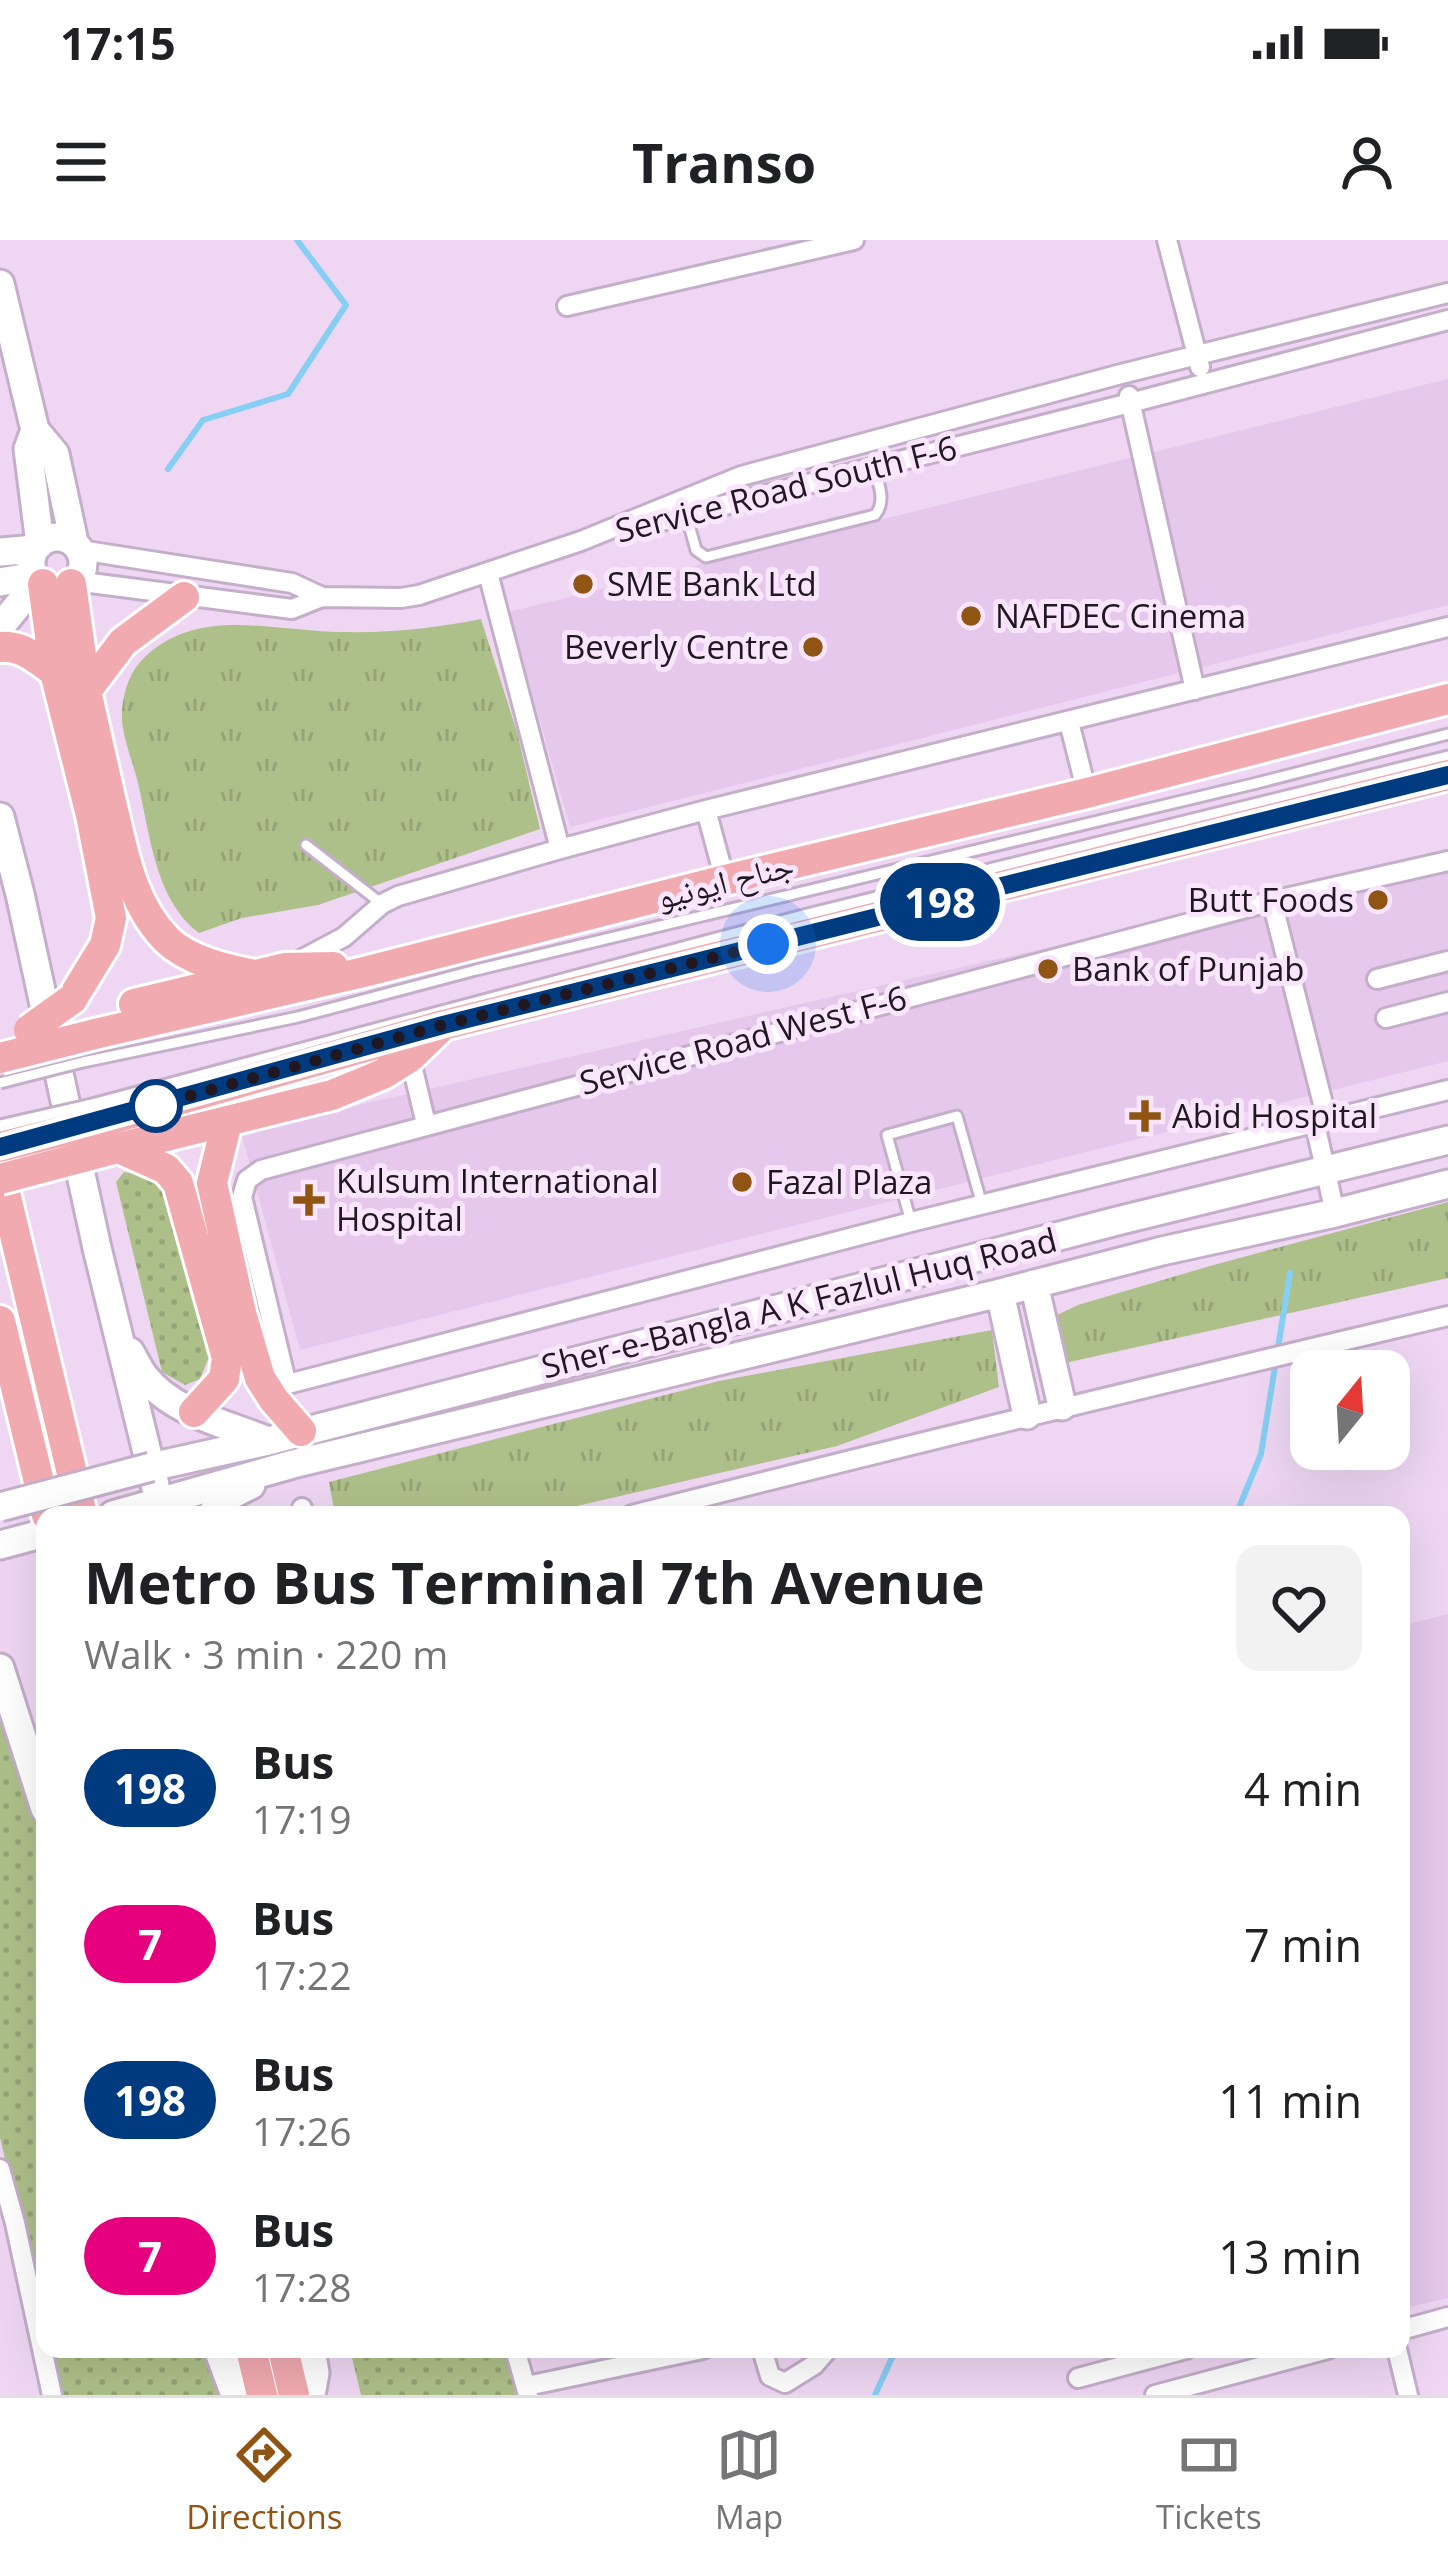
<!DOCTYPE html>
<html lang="en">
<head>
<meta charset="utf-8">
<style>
	body { margin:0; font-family:"Open Sans","Noto Naskh Arabic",sans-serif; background:#f2f2f2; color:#202124; height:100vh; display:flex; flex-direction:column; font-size:45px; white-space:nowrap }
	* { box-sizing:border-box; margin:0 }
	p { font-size:39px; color:#757577 }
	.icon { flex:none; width:66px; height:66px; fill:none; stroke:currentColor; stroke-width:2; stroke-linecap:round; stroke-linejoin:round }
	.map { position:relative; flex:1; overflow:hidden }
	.drawer { position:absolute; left:36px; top:1266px; width:1374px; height:852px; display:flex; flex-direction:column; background:#fff; border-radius:24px; box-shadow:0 12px 48px #0002 }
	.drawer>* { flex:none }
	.badge { padding:0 24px; border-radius:39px; font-size:42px; line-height:78px }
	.needle { width:78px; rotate:18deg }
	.fabs { position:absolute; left:1290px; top:1110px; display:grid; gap:24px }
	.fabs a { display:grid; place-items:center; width:120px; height:120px; border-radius:24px; background:#fff; box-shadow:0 12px 48px #0002; font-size:60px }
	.you { position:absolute; width:60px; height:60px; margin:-30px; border:9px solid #fff; border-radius:50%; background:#1a73e8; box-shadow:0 0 0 18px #1a73e833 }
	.map>.badge { position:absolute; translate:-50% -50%; box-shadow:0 0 0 6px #fff }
	.round { display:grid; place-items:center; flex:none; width:126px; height:126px; border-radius:24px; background:#f2f2f2 }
	.head { display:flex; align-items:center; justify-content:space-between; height:204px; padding:0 48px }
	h1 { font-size:57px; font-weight:700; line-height:90px }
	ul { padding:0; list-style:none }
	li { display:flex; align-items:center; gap:36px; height:156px; padding:0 48px }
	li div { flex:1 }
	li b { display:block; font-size:45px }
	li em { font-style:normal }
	li .badge { min-width:132px; font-weight:700; text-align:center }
	.status { display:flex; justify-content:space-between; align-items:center; height:84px; padding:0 60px; background:#fff; direction:ltr }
	.status svg { height:33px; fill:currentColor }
	header { display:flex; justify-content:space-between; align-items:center; height:156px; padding:0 48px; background:#fff; font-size:54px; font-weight:700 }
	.dock { display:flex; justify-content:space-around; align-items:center; height:168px; border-top:3px solid #e0e0e0; background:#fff; font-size:33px; color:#757577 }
	.dock a { display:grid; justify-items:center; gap:6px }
	.dock .selected { color:#905413 }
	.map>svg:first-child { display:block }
	.built { fill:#e5c8eb }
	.grass { fill:url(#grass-tufts) }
	.park { fill:url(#park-dots) }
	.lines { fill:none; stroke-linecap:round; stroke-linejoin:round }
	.stream { stroke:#86cef4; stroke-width:6 }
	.lane-casing { stroke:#c4aeca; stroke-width:15 }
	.street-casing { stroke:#c4aeca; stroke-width:24 }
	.secondary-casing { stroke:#c4aeca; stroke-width:33 }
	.primary-casing { stroke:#fff; stroke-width:36 }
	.lane { stroke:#fff; stroke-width:9 }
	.street { stroke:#fff; stroke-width:18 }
	.secondary { stroke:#fff; stroke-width:27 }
	.primary { stroke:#f1aab0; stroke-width:30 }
	.lane-bridge-casing { stroke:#c4aeca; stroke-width:15; stroke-linecap:butt }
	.secondary-bridge-casing { stroke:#c4aeca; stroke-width:33; stroke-linecap:butt }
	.primary-bridge-casing { stroke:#fff; stroke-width:36; stroke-linecap:butt }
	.lane-bridge { stroke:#fff; stroke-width:9 }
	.secondary-bridge { stroke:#fff; stroke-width:27 }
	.primary-bridge { stroke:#f1aab0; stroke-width:30 }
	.line-casing { stroke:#fff; stroke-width:27 }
	.line { stroke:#003b80; stroke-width:18 }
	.walk { stroke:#201721; stroke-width:12; stroke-dasharray:0 21.6 }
	.poi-dot { fill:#905413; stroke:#f9e6fd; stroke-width:4.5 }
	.stop-dot { fill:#fff; stroke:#003b80; stroke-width:6 }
	.labels { text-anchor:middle; stroke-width:10; stroke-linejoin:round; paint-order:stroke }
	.street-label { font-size:33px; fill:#201721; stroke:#f9e6fd }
	.poi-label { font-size:33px; fill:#201721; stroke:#f9e6fd; text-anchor:start }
</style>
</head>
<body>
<div class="status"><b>17:15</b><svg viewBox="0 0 49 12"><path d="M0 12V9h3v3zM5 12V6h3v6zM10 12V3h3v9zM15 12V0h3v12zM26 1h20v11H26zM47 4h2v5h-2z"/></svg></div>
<header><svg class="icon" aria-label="menu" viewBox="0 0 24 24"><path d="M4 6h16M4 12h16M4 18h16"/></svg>Transo<svg class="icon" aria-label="person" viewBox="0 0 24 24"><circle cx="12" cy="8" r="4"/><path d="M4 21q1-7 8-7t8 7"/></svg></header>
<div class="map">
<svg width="1448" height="2155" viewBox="0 0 1448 2155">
	<defs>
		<pattern id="grass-tufts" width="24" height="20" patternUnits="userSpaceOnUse" patternTransform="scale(3)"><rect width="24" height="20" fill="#aec089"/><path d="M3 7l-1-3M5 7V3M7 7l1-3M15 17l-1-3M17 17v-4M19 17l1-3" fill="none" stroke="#95a476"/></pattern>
		<pattern id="park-dots" width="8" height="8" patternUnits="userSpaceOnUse" patternTransform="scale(3)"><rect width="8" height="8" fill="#aec089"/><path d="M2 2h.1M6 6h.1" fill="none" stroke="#95a476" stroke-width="1.8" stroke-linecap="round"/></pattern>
	</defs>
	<rect width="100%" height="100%" fill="#efd7f4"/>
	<path class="built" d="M1448,139V365L570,587L509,372Z
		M1448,616V821L300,1110L241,892Z
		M1448,1374V2058L1401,2069V1386Z"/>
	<path class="grass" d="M481,379L517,492L540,589L318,665L242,678L199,693C155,660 150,594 138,543C133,523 124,501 122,481C121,460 127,436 141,421C195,364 275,392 343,392C390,393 436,388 481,379Z
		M1448,962V1038L1065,1123L1053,1077L1078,1065L1210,1026Z
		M992,1090L999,1147L837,1206L538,1275H335L329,1242L719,1141Z"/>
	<path class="park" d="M124,932C150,936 159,942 170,965L211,1112L200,1139L185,1145L162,1132L116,942Z
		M0,1452L45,1580V2083L0,1898Z
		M51,2109H213L225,2155H62Z
		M350,2109H511L523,2155H361Z"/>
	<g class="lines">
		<path class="stream" d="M168,229L203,180L288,154L346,65L297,0
			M1236,1275L1261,1214L1290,1033
			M875,2155L896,2109"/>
		<defs>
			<path id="lane" d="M686,274L696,310L706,317L875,275C887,261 878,243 874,227
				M306,605L382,664
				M83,822L298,777L476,730L1257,543L1448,494
				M88,865L803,675L1448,516
				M911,982L887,895L957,876L982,965"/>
			<path id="street" d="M1167,0L1200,127
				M567,66L854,0
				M1129,156L1195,450
				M649,284L1130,163L1448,80
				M80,310L292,343L322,357
				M488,333L560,609
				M75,341L292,369L322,357L401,358L419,355L581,301L741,236L1121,134L1448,53
				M1069,482L1087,553
				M706,570L725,640
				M1272,661L1327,880
				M295,723L344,697L382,664L398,656L560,609L706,570L1448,387
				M1377,739L1448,721
				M1386,778L1448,762
				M410,817L426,884
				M1315,884L1335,973
				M284,1145L911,982L1448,850
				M274,1160L284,1145L285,1137L242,957L247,940L261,930L1272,661L1448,621
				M302,1268L303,1275
				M632,1275C903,1206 1176,1140 1448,1076
				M0,1929L15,1983L52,2155
				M1401,2090L1448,2077
				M515,2109L528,2155
				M762,2109L770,2136L785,2143L814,2125L828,2109
				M1397,2109L1408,2155
				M1078,2138L1186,2109
				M527,2146L703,2109
				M1155,2155L1328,2109"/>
			<path id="secondary" d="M0,44L35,190L55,214L74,302
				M35,190L28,209L40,304
				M31 323a26 26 0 1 1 52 0a26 26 0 1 1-52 0Z
				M0,312L35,309
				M0,342L35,336
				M0,387L39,340
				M0,577L20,654L97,1008L155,1245
				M1034,1044L1062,1166
				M1000,1053L1027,1175
				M130,1112C135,1120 139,1130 145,1137C174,1174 228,1184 268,1201
				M151,1227L268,1201L1121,980L1448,900
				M113,1275L293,1224L1000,1053L1162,1011L1335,973L1448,944
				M211,1275L231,1255L251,1245
				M0,1305L45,1293
				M0,1428L45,1569
				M218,2109L235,2155
				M311,2109L315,2133L311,2155"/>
			<path id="primary" d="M43,344L55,432L91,575L111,678L105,705L72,759
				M71,344L86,451
				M184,357L123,402L86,451C94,488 103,525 111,562C123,611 130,662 167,700C189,721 225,729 254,735
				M0,407C22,405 37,419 55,432
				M134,764L285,728L333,727
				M95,794L364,732L725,640L1087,553L1448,459
				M100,882L443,785L1448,535
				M227,882L212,943L241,1073L260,1138L274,1160L301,1191
				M121,909L166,929L178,943L227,1118L224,1139L194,1172
				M106,911L332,855L383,834L410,817L439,789
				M0,932L82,1275
				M0,1081L47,1275
				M251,2109L262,2155
				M283,2109L294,2155"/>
		</defs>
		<use href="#lane" class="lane-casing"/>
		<use href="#street" class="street-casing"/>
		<use href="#secondary" class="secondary-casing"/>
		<use href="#primary" class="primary-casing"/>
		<use href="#lane" class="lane"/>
		<use href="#street" class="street"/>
		<use href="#secondary" class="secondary"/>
		<use href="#primary" class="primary"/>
		<defs>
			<path id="lane-bridge" d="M0,843L83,822
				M0,885L88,865"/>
			<path id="secondary-bridge" d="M0,1267L151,1227"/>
			<path id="primary-bridge" d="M29,790L72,759
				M0,818L95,794
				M0,907L100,882
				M0,939L106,911"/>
		</defs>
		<use href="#lane-bridge" class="lane-bridge-casing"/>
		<use href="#secondary-bridge" class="secondary-bridge-casing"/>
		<use href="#primary-bridge" class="primary-bridge-casing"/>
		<use href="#lane-bridge" class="lane-bridge"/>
		<use href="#secondary-bridge" class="secondary-bridge"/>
		<use href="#primary-bridge" class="primary-bridge"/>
	</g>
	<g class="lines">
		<defs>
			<path id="line" d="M0,907L443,785L1448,535"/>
		</defs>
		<use href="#line" class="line-casing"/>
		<use href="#line" class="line"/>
		<path class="walk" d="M156,866L142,869L443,785L768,704"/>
	</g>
	<g class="poi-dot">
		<circle cx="583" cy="344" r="12"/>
		<circle cx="971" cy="376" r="12"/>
		<circle cx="813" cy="407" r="12"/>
		<circle cx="1378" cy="660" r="12"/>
		<circle cx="1048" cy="729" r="12"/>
		<path d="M1139 858h12v12h12v12h-12v12h-12v-12h-12v-12h12z"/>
		<circle cx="742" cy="942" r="12"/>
		<path d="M303 942h12v12h12v12h-12v12h-12v-12h-12v-12h12z"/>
	</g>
	<circle class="stop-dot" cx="156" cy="866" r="24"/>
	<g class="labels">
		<g class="street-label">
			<text transform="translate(786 249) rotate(-14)" y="12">Service Road South F-6</text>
			<text transform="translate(725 641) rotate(-14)" y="12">جناح ایونیو</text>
			<text transform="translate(743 800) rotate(-15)" y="12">Service Road West F-6</text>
			<text transform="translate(799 1063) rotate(-14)" y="12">Sher-e-Bangla A K Fazlul Huq Road</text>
		</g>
		<g class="poi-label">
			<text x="607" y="356">SME Bank Ltd</text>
			<text x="995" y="388">NAFDEC Cinema</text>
			<text x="789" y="419" text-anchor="end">Beverly Centre</text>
			<text x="1354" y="672" text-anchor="end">Butt Foods</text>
			<text x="1072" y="741">Bank of Punjab</text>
			<text x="1172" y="888">Abid Hospital</text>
			<text x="336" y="953">Kulsum International<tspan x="336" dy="38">Hospital</tspan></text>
			<text x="766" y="954">Fazal Plaza</text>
		</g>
	</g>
</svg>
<div class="fabs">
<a><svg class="needle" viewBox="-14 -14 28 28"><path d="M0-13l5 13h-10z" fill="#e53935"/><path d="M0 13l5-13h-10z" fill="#757577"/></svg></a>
</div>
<div class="you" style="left:768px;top:704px"></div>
<b class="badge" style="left:940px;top:662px;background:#003b80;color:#fff">198</b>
<section class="drawer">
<div class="head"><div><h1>Metro Bus Terminal 7th Avenue</h1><p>Walk · 3 min · 220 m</p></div><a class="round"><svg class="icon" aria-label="heart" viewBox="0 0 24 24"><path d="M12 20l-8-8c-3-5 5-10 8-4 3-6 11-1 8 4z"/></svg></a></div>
<ul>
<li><span class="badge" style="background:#003b80;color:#fff">198</span><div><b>Bus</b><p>17:19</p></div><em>4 min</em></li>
<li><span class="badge" style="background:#e6007e;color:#fff">7</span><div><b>Bus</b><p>17:22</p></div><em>7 min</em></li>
<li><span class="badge" style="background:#003b80;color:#fff">198</span><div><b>Bus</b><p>17:26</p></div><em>11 min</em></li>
<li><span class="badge" style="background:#e6007e;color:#fff">7</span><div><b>Bus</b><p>17:28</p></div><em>13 min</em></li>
</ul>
</section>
</div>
<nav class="dock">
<a class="selected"><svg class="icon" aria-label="directions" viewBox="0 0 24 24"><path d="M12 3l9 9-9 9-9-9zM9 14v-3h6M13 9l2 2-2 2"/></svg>Directions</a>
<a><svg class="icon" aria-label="map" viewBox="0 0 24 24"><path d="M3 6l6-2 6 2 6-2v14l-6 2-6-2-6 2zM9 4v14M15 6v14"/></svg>Map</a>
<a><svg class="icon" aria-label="tickets" viewBox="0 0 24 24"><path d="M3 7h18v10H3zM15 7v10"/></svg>Tickets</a>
</nav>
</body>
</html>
